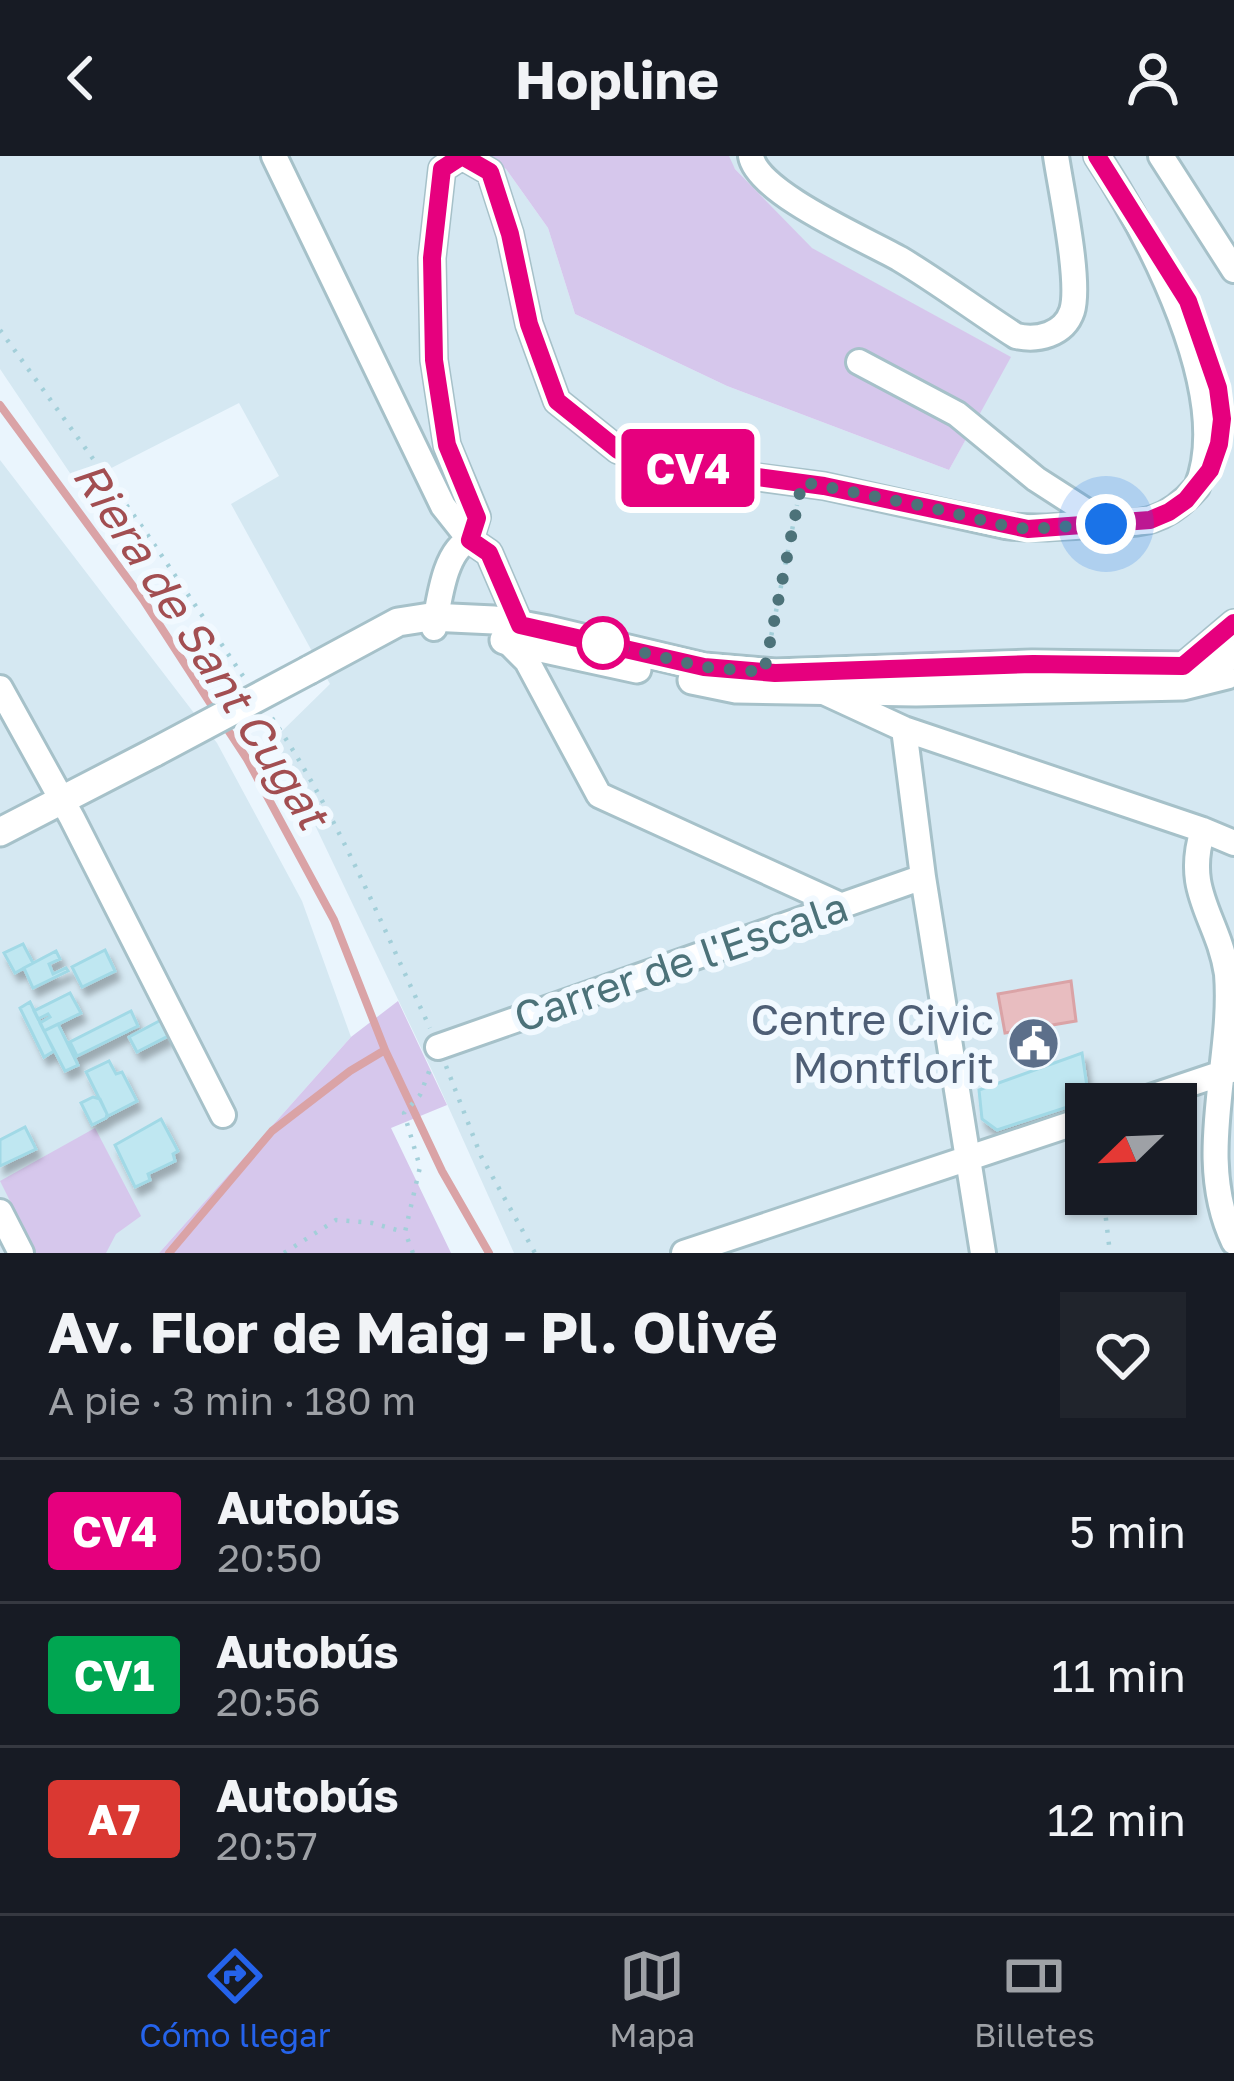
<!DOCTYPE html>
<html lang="es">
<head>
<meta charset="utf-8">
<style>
	body { margin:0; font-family:"Golos Text",sans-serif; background:#20242c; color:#f1f3f6; height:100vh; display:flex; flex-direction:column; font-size:45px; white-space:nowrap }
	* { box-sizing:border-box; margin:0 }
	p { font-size:39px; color:#9ea1a6 }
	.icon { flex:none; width:66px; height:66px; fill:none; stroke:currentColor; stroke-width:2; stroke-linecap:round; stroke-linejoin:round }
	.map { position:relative; height:1097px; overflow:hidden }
	.drawer { display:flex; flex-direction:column; background:#171b24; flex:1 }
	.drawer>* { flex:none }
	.badge { padding:0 24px; border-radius:9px; font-size:42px; line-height:78px }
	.needle { width:78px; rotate:247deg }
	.tools { position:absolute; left:1065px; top:927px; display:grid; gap:24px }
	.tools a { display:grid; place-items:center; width:132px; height:132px; border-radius:0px; background:#171b24; box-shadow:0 3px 9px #0004; font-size:60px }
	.you { position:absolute; width:60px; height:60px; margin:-30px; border:9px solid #fff; border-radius:50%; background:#1a73e8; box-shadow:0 0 0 18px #1a73e833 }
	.map>.badge { position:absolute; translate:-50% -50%; box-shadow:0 0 0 6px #fff }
	.round { display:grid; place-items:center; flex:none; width:126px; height:126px; border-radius:0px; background:#20242c }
	.overview { display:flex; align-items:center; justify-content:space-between; height:204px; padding:0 48px }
	h1 { font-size:57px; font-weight:700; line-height:90px }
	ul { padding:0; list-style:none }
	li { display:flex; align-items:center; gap:36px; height:144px; padding:0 48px; border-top:3px solid #363941 }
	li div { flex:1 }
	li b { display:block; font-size:45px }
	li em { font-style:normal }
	li .badge { min-width:132px; font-weight:700; text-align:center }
	header { display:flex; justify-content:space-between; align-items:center; height:156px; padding:0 48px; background:#171b24; font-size:54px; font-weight:700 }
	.menu { display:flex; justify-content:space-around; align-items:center; height:168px; border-top:3px solid #363941; background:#171b24; font-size:33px; color:#9ea1a6 }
	.menu a { display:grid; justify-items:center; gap:6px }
	.menu .active { color:#2563eb }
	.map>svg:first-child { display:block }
	.residential { fill:#d5e8f2; fill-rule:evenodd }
	.green { fill:#d6c7ec }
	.water { fill:#e8bdc0; stroke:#daa3a6; stroke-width:3 }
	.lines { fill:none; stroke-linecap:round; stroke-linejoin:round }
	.stream { stroke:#daa3a6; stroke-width:8 }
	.building { fill:#bfe7f1; stroke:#a1d9e6; stroke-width:3; filter:url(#shadow) }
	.minor-casing { stroke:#a6c1c9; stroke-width:30 }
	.tertiary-casing { stroke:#a6c1c9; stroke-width:33 }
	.path { stroke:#a3cfd9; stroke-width:4.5; stroke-dasharray:3 9; stroke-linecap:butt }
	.minor { stroke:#fff; stroke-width:24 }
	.tertiary { stroke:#fff; stroke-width:27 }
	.tertiary-bridge-casing { stroke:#a6c1c9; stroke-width:33; stroke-linecap:butt }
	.tertiary-bridge { stroke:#fff; stroke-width:27 }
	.line-casing { stroke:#fff; stroke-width:27 }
	.line { stroke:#e6007e; stroke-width:18 }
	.walk { stroke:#4c7279; stroke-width:12; stroke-dasharray:0 21.6 }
	.stop-dot { fill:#fff; stroke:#e6007e; stroke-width:6 }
	.labels { text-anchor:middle; stroke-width:12; stroke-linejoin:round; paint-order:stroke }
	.street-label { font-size:42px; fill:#4c7279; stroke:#f1f9ff }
	.service-label { font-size:42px; fill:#4e5e75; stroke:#f1f9ff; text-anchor:end }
	.water-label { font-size:45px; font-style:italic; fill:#a24e51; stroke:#f1f9ff }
</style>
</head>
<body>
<header><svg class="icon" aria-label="back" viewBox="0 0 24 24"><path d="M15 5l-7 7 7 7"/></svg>Hopline<svg class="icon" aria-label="person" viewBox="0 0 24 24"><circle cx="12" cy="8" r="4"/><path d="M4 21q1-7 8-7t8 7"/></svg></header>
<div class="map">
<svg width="1234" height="1097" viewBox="0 0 1234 1097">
	<defs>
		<filter id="shadow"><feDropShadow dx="4.5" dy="8" stdDeviation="3" flood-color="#0004"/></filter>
	</defs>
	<rect width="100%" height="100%" fill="#eaf5fd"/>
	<path class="residential" d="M0,0H486L506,13L548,72L575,158L727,230L949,314L1010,201L811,92L735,13L727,0H1234V1097H514L434,919L274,583L330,528L231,348L279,320L239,247L78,329L0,213ZM1086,948H1176V1038H1086Z
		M0,304L217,587L302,745L351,881L159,1097H0Z"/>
	<path class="green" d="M486,0H729L735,13L812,92L1011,201L949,314L727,230L575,158L548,72L506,13Z
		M398,845L447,949L391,972L451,1097H159L351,881Z
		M95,972L141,1060L116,1078L106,1097H36L0,1025Z"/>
	<path class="water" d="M1071,825L1076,865L1005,877L998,838Z"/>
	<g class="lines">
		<path class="stream" d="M0,249L144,445L216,556
			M224,568L247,603L334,764L385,894L442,1015L489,1097
			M169,1097L272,975L350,915L385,894"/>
	</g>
	<path class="building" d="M23,788L33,807L15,817L4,797Z
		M105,794L115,815L82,831L72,811Z
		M56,795L60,803L49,808L53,818L66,812L68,815L33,832L24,812Z
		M70,837L81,857L44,875L40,867L50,861L48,858L38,863L34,855Z
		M30,846L54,895L44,901L20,852Z
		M131,855L138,870L77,900L70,886Z
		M161,864L168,880L137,896L129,881Z
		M58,868L78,909L65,915L44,875Z
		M1082,897L1089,944L997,974L982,963L979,934Z
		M109,905L116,918L122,916L137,945L108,960L86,916Z
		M93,941L100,943L107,958L106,962L92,969L81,947Z
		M161,963L178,995L173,998L175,1005L148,1018L150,1024L135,1031L115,989Z
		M25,971L36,993L0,1010V984Z"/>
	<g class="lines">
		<defs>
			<path id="minor" d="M274,0L443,350L470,384L489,397L520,469L517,485
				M751,0C757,37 867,84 900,103C940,127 977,155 1016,180C1037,185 1064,179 1072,155C1081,126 1061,34 1056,0
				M1161,0L1234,114
				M859,206L957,258L1036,323L1106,368
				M470,384L477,361L447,289L434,204L432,102L442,13L462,0L490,16L510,78L529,168L557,245L618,294L677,311L824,330L1006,370C1034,373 1061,371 1089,369C1109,368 1134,369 1153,363C1171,357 1185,345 1197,331C1234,239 1149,79 1097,0
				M434,472C439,447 444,394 470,384
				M506,484L527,505L599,639L842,750
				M1183,510L1234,467
				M0,532L72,662L223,959
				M826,537L904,573L1203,674L1234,687
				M904,573L923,721L983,1097
				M1203,674C1183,737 1218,760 1227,818C1234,906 1193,1001 1234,1086
				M438,891L923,721
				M1130,948L1234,913
				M0,1056L21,1097
				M684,1097L1086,963"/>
			<path id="tertiary" d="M504,484L637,513
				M309,514L398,466L430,461L494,464L548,474L704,511L775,517L1032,508L1183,510L1215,507L1234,498
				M692,524L736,533L916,536L1183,530L1227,519
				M0,676L155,596"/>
		</defs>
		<use href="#minor" class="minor-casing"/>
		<use href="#tertiary" class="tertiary-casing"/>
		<path class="path" d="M0,174L143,372L245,523
			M769,491L797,349
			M272,562C337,657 381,768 430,872
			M446,910L481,1000L535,1097
			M1103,1038L1110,1097
			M284,1097L336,1064L372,1067L404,1076
			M413,1097L405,1076L420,1011L404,957L420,939L430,913"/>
		<use href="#minor" class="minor"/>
		<use href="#tertiary" class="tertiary"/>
		<defs>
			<path id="tertiary-bridge" d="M155,596L309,514"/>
		</defs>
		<use href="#tertiary-bridge" class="tertiary-bridge-casing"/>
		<use href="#tertiary-bridge" class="tertiary-bridge"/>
	</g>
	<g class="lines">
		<defs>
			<path id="line" d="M1097,0L1188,145L1218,232L1222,263L1219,288L1210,314L1186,344L1169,356L1150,364L1028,373L824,330L676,310L618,294L557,245L529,168L510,78L490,16L462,0L442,13L432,102L434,204L447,289L477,362L470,384L489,397L520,469L704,511L775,517L1033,508L1183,510L1234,467"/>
		</defs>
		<use href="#line" class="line-casing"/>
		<use href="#line" class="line"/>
		<path class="walk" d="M603,487L704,511L764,516L802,326L928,351L1006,370L1028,373L1106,368"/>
	</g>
	<defs>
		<symbol id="civic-disc" viewBox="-11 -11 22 22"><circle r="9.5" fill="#5c6f8a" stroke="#f1f9ff"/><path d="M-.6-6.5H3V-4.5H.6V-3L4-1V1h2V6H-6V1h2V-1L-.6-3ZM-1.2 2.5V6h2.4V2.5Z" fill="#fff"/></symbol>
	</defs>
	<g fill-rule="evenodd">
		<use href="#civic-disc" x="1004" y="858" width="59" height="59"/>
	</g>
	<circle class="stop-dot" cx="603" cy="487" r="24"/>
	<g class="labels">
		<g class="street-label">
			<text transform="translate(681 806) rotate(-19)" y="15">Carrer de l'Escala</text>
		</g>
		<g class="service-label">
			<text x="994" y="879">Centre Civic<tspan x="994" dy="48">Montflorit</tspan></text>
		</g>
		<g class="water-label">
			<text transform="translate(201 489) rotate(57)" y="16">Riera de Sant Cugat</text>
		</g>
	</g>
</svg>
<div class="tools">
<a><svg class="needle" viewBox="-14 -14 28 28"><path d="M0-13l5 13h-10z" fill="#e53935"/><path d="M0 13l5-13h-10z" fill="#9ea1a6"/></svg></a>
</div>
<div class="you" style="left:1106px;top:368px"></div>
<b class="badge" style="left:688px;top:312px;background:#e6007e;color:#fff">CV4</b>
</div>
<section class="drawer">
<div class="overview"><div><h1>Av. Flor de Maig - Pl. Olivé</h1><p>A pie · 3 min · 180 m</p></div><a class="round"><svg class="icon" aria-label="heart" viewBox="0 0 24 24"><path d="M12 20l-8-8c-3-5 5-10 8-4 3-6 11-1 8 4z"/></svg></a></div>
<ul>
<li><span class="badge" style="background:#e6007e;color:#fff">CV4</span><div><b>Autobús</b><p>20:50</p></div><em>5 min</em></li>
<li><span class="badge" style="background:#00a651;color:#fff">CV1</span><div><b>Autobús</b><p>20:56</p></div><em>11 min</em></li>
<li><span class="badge" style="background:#da3832;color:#fff">A7</span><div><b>Autobús</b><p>20:57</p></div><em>12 min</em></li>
</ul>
</section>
<nav class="menu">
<a class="active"><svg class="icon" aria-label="directions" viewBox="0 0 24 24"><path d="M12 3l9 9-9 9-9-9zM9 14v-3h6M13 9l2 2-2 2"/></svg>Cómo llegar</a>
<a><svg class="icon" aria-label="map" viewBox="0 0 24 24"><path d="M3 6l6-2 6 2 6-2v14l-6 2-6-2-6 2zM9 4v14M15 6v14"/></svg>Mapa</a>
<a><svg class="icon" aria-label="tickets" viewBox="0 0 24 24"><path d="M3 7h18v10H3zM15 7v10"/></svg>Billetes</a>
</nav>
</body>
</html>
